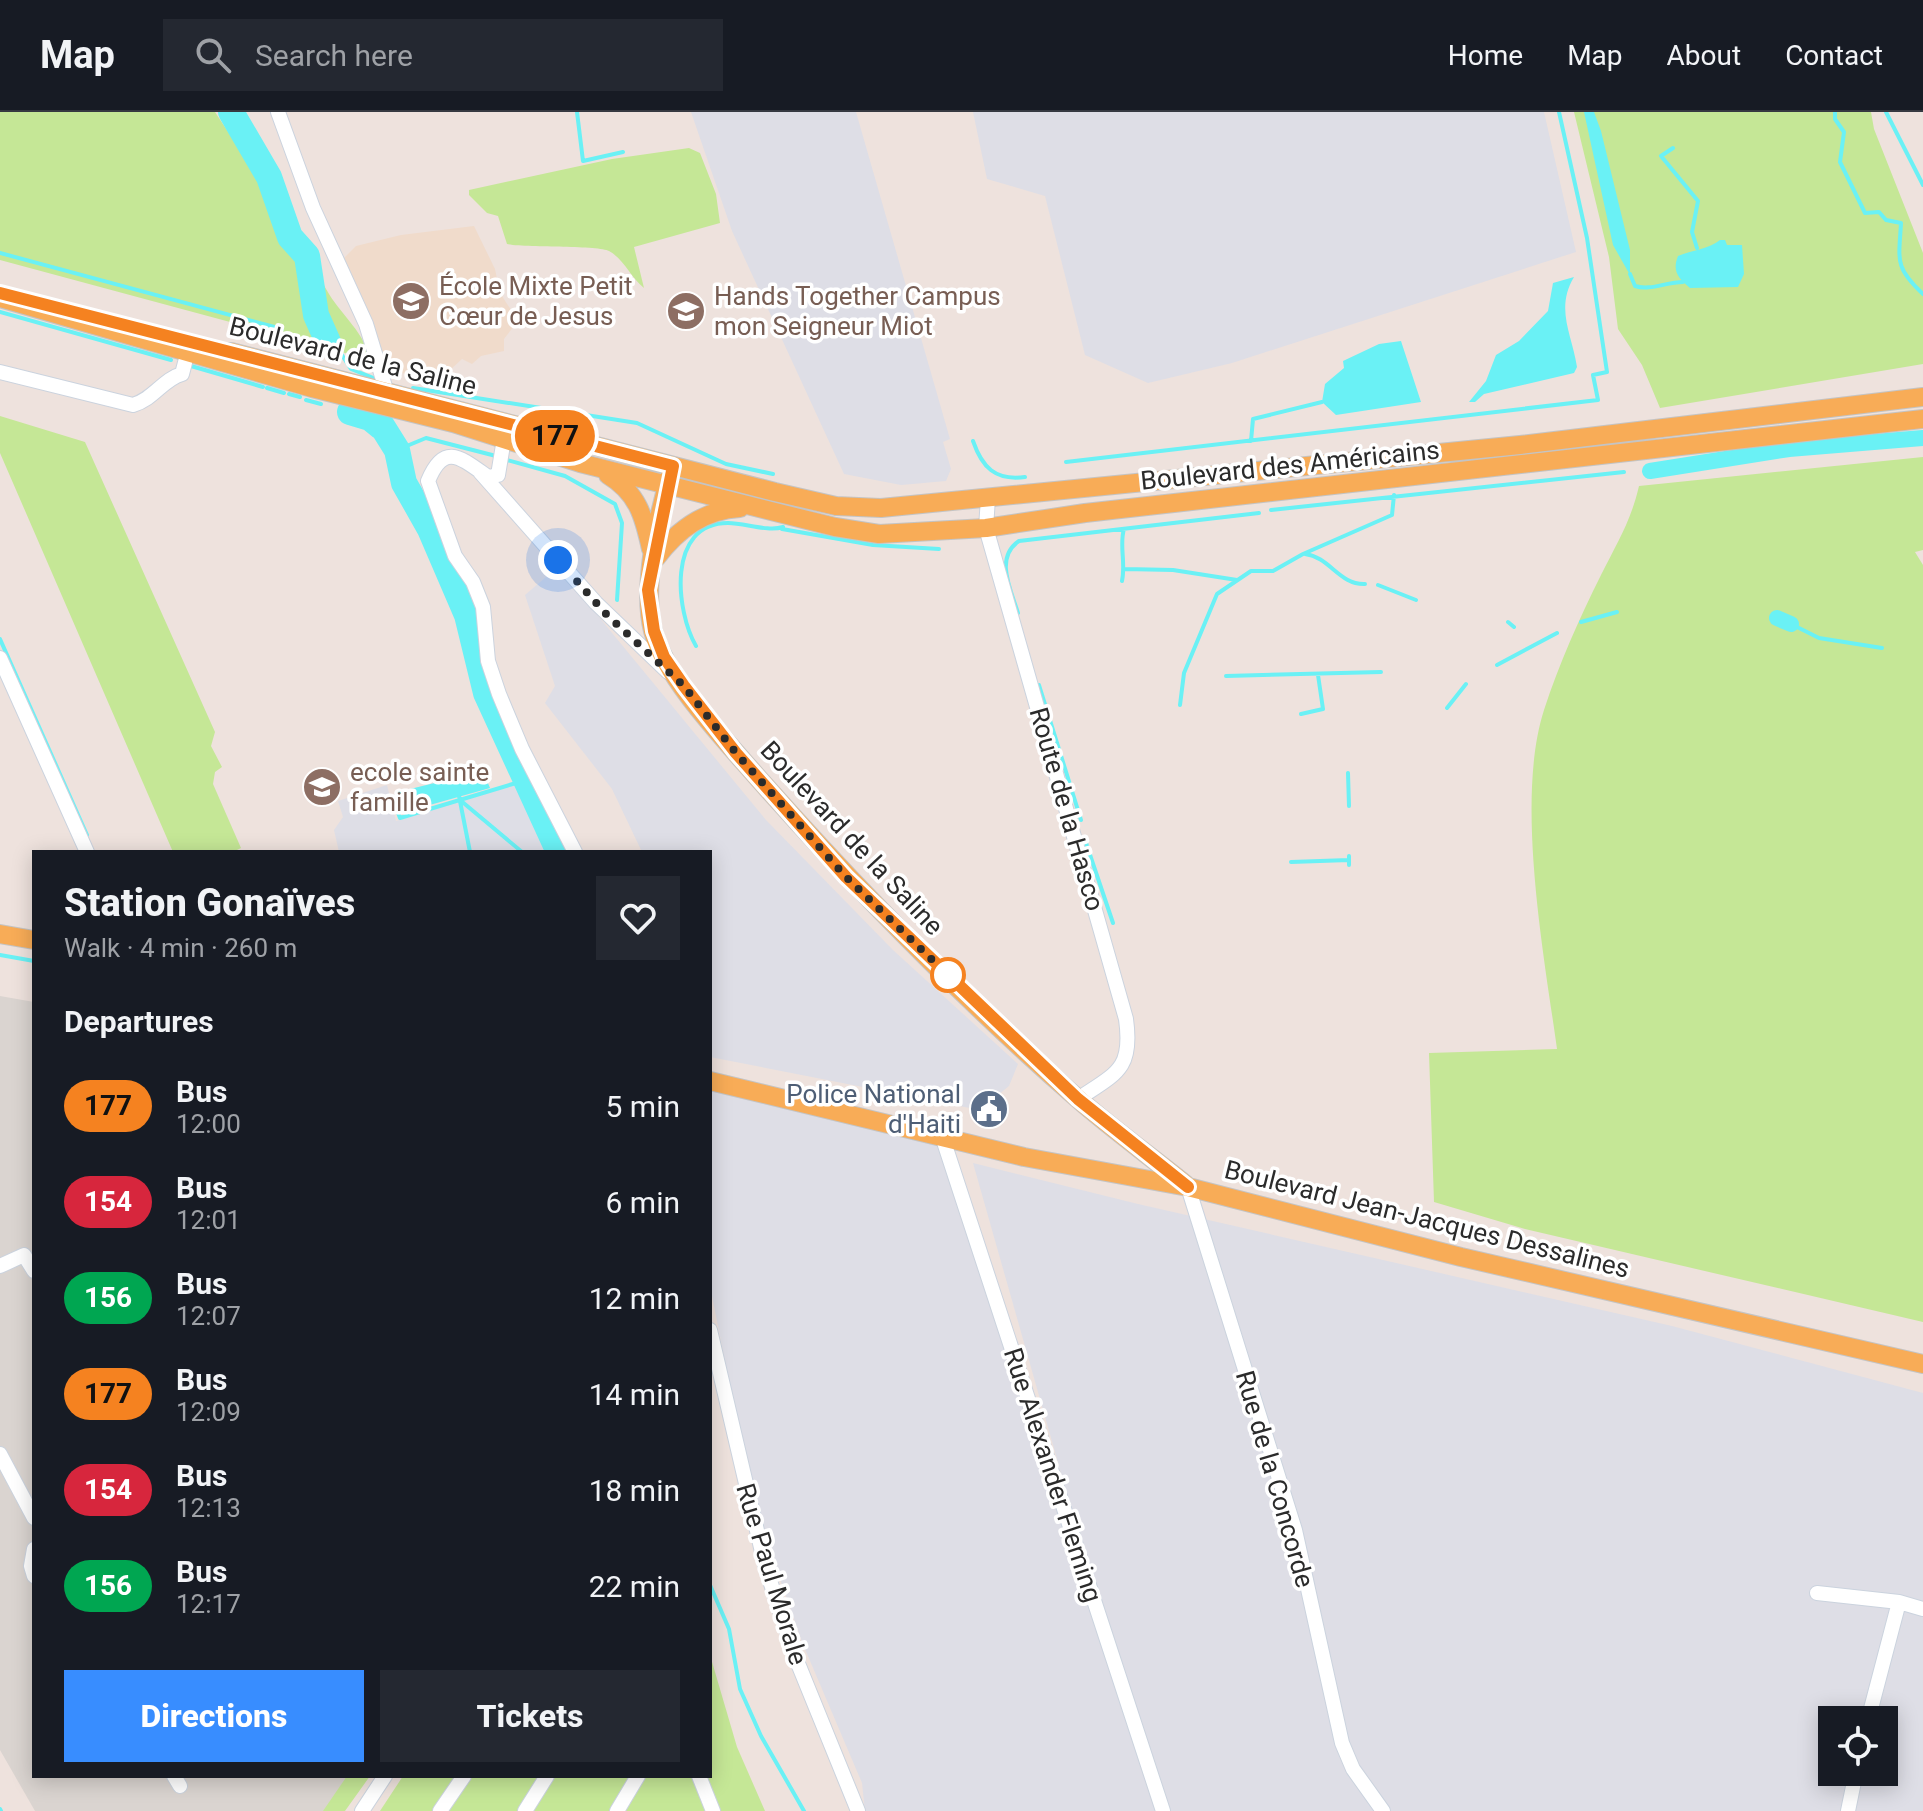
<!DOCTYPE html>
<html lang="en">
<head>
<meta charset="utf-8">
<style>
	body { margin:0; font-family:Roboto,sans-serif; background:#242831; color:#f1f3f6; height:100vh; display:flex; flex-direction:column; font-size:30px; white-space:nowrap }
	* { box-sizing:border-box; margin:0 }
	p { font-size:26px; color:#9ea1a6 }
	.icon { flex:none; width:44px; height:44px; fill:none; stroke:currentColor; stroke-width:2; stroke-linecap:round; stroke-linejoin:round }
	.map { position:relative; flex:1; overflow:hidden }
	.sheet { position:absolute; left:32px; top:738px; width:680px; height:928px; display:flex; flex-direction:column; background:#171b24; border-radius:0px; box-shadow:0 4px 20px #0003 }
	.sheet>* { flex:none }
	.badge { padding:0 16px; border-radius:26px; font-size:28px; line-height:52px }
	.controls { position:absolute; left:1818px; top:1594px; display:grid; gap:16px }
	.controls a { display:grid; place-items:center; width:80px; height:80px; border-radius:0px; background:#171b24; box-shadow:0 4px 20px #0003; font-size:40px }
	.you { position:absolute; width:40px; height:40px; margin:-20px; border:6px solid #fff; border-radius:50%; background:#1a73e8; box-shadow:0 0 0 12px #1a73e833 }
	.map>.badge { position:absolute; translate:-50% -50%; box-shadow:0 0 0 4px #fff }
	h2 { padding:0 32px; font-size:30px; line-height:72px }
	.round { display:grid; place-items:center; flex:none; width:84px; height:84px; border-radius:0px; background:#242831 }
	.headline { display:flex; align-items:center; justify-content:space-between; height:136px; padding:0 32px }
	h1 { font-size:38px; font-weight:800; line-height:60px }
	.cta { display:flex; gap:16px; margin-top:auto; padding:16px 32px }
	.cta a { flex:1; height:92px; border-radius:0px; background:#388dff; color:#fff; font-size:32px; font-weight:800; line-height:92px; text-align:center }
	.cta a+a { background:#242831; color:#f1f3f6 }
	ul { padding:0; list-style:none }
	li { display:flex; align-items:center; gap:24px; height:96px; padding:0 32px }
	li div { flex:1 }
	li b { display:block; font-size:30px }
	li em { font-style:normal }
	li .badge { min-width:88px; font-weight:700; text-align:center }
	header { display:flex; align-items:center; gap:48px; box-sizing:border-box; height:112px; padding:0 40px; background:#171b24; border-bottom:2px solid #363941 }
	header strong { font-size:38px }
	nav { display:flex; gap:44px; margin-inline-start:auto; font-size:28px }
	.search { width:560px; height:72px; background:#242831; display:flex; align-items:center; gap:20px; box-sizing:border-box; padding:0 28px; border-radius:0px; color:#9ea1a6; font-size:30px }
	.map>svg:first-child { display:block }
	.industrial { fill:#dedee6; fill-rule:evenodd }
	.education { fill:#f0dbcb }
	.green { fill:#c5e796 }
	.plaza { fill:#dad4d0 }
	.water { fill:#6af1f5 }
	.lines { fill:none; stroke-linecap:round; stroke-linejoin:round }
	.stream { stroke:#6af1f5; stroke-width:4 }
	.canal { stroke:#6af1f5; stroke-width:16 }
	.river { stroke:#6af1f5; stroke-width:26 }
	.minor-casing { stroke:#cbd3de; stroke-width:16 }
	.major-casing { stroke:#c4c4c4; stroke-width:20 }
	.minor { stroke:#fff; stroke-width:14 }
	.major { stroke:#f8ac57; stroke-width:18 }
	.line-casing { stroke:#fff; stroke-width:18 }
	.line { stroke:#f58220; stroke-width:12 }
	.walk { stroke:#2b2b2b; stroke-width:8; stroke-dasharray:0 14.4 }
	.stop-dot { fill:#fff; stroke:#f58220; stroke-width:4 }
	.labels { text-anchor:middle; stroke-width:7; stroke-linejoin:round; paint-order:stroke }
	.education-label { font-size:26px; fill:#785e54; stroke:#fff; text-anchor:start }
	.street-label { font-size:26px; fill:#2b2b2b; stroke:#fff }
	.service-label { font-size:26px; fill:#4e5e75; stroke:#fff; text-anchor:end }
</style>
</head>
<body>
<header>
<strong>Map</strong>
<div class="search"><svg class="icon" aria-label="search" viewBox="0 0 24 24"><circle cx="10" cy="10" r="6"/><path d="M15 15l6 6"/></svg>Search here</div>
<nav><a>Home</a><a>Map</a><a>About</a><a>Contact</a></nav>
</header>
<div class="map">
<svg width="1923" height="1699" viewBox="0 0 1923 1699">
	<rect width="100%" height="100%" fill="#eee2dd"/>
	<path class="industrial" d="M691,0H856L950,327L943,330L951,357L946,369L901,373L844,362L732,119Z
		M973,0H1544L1576,140L1232,251L1148,271L1085,243L1045,84L987,67Z
		M560,453L580,482L766,708L893,838L1018,952L1009,974L980,998L710,945V740H642L612,677L545,591L555,574L525,483Z
		M522,671L559,740H339L334,718L343,705L338,689L387,673L396,709Z
		M710,977L947,1036L1159,1699H865L862,1671L802,1530L765,1424L744,1344L710,1174Z
		M973,1051L1138,1092L1672,1214L1923,1281V1699H1169L1074,1407ZM1832,1608H1884V1660H1832Z"/>
	<path class="education" d="M474,114L495,157L500,181L513,201L514,214L504,227V239L481,244L472,252L462,247L449,259L419,270L385,251L342,148L356,134L401,123Z"/>
	<path class="green" d="M0,0H215C255,60 293,120 329,182C344,206 363,219 371,248L0,148Z
		M1574,0H1871L1874,17L1923,141V252L1660,296L1642,253L1618,217L1609,145Z
		M689,36L700,41L716,82L720,111L634,135L644,176C630,165 625,148 609,139C599,133 529,136 507,132L498,104L487,101L469,83V78L612,47Z
		M0,304L85,330L215,620L211,634L222,655L215,660L213,672L241,736L233,740H173L0,341Z
		M1923,345V438L1915,440L1923,453V1210L1525,1117L1434,1090L1429,941L1557,937C1544,843 1515,688 1544,598C1559,552 1579,507 1601,463C1617,431 1631,409 1639,374Z
		M710,1543L737,1635L765,1699H380L403,1664H710Z
		M242,1664H370L345,1699H310Z"/>
	<path class="plaza" d="M0,884L34,890V1664H347L323,1699H35L0,1638Z"/>
	<path class="water" d="M1584,0H1594L1601,19L1630,138V163L1613,133Z
		M1720,128H1725L1727,133H1742L1744,162L1738,175L1690,176C1678,166 1672,159 1678,144C1692,138 1709,137 1720,128Z
		M1574,165C1555,197 1572,222 1577,255L1574,261L1484,282L1475,290H1469L1486,269L1496,243L1519,229L1548,199L1553,171Z
		M1401,229L1421,290L1336,303L1322,290L1325,272L1344,256L1343,249L1379,232Z
		M483,659L490,676L405,700L398,680Z"/>
	<g class="lines">
		<path class="stream" d="M577,0L583,49L623,40
			M1835,0V7L1844,20L1840,50L1865,101L1879,100L1886,108L1901,111C1899,148 1894,155 1923,182
			M1886,0L1923,73
			M1673,36L1661,44L1698,89L1692,120L1697,136
			M0,141L282,217
			M1630,162L1635,174C1650,179 1666,170 1683,170
			M0,200L171,248
			M316,203L351,257L376,267
			M191,254L263,275
			M267,276L284,281
			M413,276L637,311L726,352L773,362
			M289,282L300,285
			M306,288L321,292
			M973,329C982,355 995,369 1025,365
			M1251,329L1253,307L1322,290
			M397,338L426,326L496,344
			M507,348L565,364L615,392L622,411L617,488
			M1066,350L1598,288L1593,263L1607,260L1587,126L1559,0
			M1271,398L1624,360
			M782,417L873,433L939,437
			M1305,442C1330,445 1339,473 1365,472
			M1125,457L1173,458L1237,468
			M1122,469C1126,451 1119,433 1124,417
			M1378,473L1416,488
			M1018,501C1011,478 994,446 1019,429L1259,401
			M1508,510L1514,515
			M1581,510L1617,500
			M1791,512L1819,526L1882,536
			M0,527L87,723
			M696,534C676,500 666,411 728,411C745,411 768,420 783,415
			M1497,553L1557,521
			M1226,564L1381,560
			M1039,573L1081,708
			M1180,593L1184,561L1217,482L1251,459H1273L1303,442L1392,403L1394,383
			M1447,596L1466,572
			M1301,602L1323,597L1318,563
			M1348,661L1349,694
			M459,684L470,740
			M460,688L522,740
			M395,692L400,706L516,671L523,663
			M1086,731L1113,811
			M1349,744V753
			M1291,750L1349,748
			M0,843L34,849
			M710,1473L729,1517L740,1577L761,1624L804,1699
			M0,1697L1,1699"/>
		<path class="canal" d="M1650,359L1789,337L1923,326
			M1777,506L1791,512"/>
		<path class="river" d="M231,0L269,65L290,125L307,144L316,203L328,230
			M350,300L370,306L381,315
			M377,306L397,338L404,371L430,417L467,503L486,581L559,740"/>
		<defs>
			<path id="minor" d="M278,0L313,96L366,212L387,281
				M0,260L133,293C154,287 163,267 182,262L188,239
				M504,327L498,363L488,365C460,345 444,330 428,369L455,444L473,470L483,495L488,549L499,582L522,637L575,740
				M480,360L596,491L668,560
				M988,386L986,416L1126,907C1133,957 1117,961 1078,987
				M0,546L87,740
				M943,1027L1163,1699
				M1188,1075L1295,1418L1342,1631L1353,1657L1383,1699
				M0,1154L24,1143L34,1159
				M710,1218L766,1457L797,1549L858,1699
				M0,1342L34,1406
				M34,1437L31,1454L34,1464
				M1817,1481L1899,1490L1923,1497
				M1868,1608L1899,1490
				M174,1664L180,1674
				M699,1664L713,1699
				M362,1699L385,1664
				M440,1699L464,1664
				M525,1699L547,1664
				M617,1699L638,1664
				M1848,1699L1856,1660"/>
			<path id="major" d="M0,186L312,276L453,311L580,351L835,415L879,422L986,416L1085,401L1923,307
				M231,240L775,380L836,394L881,396L1520,333L1923,285
				M608,363C638,381 644,405 651,437
				M670,364C657,407 642,476 653,519C666,567 725,628 758,666C858,778 964,888 1077,986C1112,1017 1150,1044 1186,1073
				M656,446C678,417 704,398 740,396
				M0,822L34,828
				M710,969L1024,1045L1188,1075L1461,1145L1923,1252"/>
		</defs>
		<use href="#minor" class="minor-casing"/>
		<use href="#major" class="major-casing"/>
		<use href="#minor" class="minor"/>
		<use href="#major" class="major"/>
	</g>
	<g class="lines">
		<defs>
			<path id="line" d="M0,181L673,354L648,478L654,519L664,545L684,574L736,641L846,765L1078,987L1188,1075"/>
		</defs>
		<use href="#line" class="line-casing"/>
		<use href="#line" class="line"/>
		<path class="walk" d="M558,448L607,503L684,574L736,641L846,765L948,863"/>
	</g>
	<defs>
		<symbol id="school-disc" viewBox="-11 -11 22 22"><circle r="9.5" fill="#8d6e63" stroke="#fff"/><path d="M0-5L7-2L0 1L-7-2ZM-4 1L0 2.5L4 1V4Q0 6-4 4Z" fill="#fff"/></symbol>
		<symbol id="civic-disc" viewBox="-11 -11 22 22"><circle r="9.5" fill="#5c6f8a" stroke="#fff"/><path d="M-.6-6.5H3V-4.5H.6V-3L4-1V1h2V6H-6V1h2V-1L-.6-3ZM-1.2 2.5V6h2.4V2.5Z" fill="#fff"/></symbol>
	</defs>
	<g fill-rule="evenodd">
		<use href="#school-disc" x="389" y="167" width="44" height="44"/>
		<use href="#school-disc" x="664" y="177" width="44" height="44"/>
		<use href="#school-disc" x="300" y="653" width="44" height="44"/>
		<use href="#civic-disc" x="967" y="975" width="44" height="44"/>
	</g>
	<circle class="stop-dot" cx="948" cy="863" r="16"/>
	<g class="labels">
		<g class="education-label">
			<text x="439" y="183">École Mixte Petit<tspan x="439" dy="30">Cœur de Jesus</tspan></text>
			<text x="714" y="193">Hands Together Campus<tspan x="714" dy="30">mon Seigneur Miot</tspan></text>
			<text x="350" y="669">ecole sainte<tspan x="350" dy="30">famille</tspan></text>
		</g>
		<g class="street-label">
			<text transform="translate(353 244) rotate(14)" y="9">Boulevard de la Saline</text>
			<text transform="translate(1290 353) rotate(-6)" y="9">Boulevard des Américains</text>
			<text transform="translate(1067 697) rotate(74)" y="9">Route de la Hasco</text>
			<text transform="translate(852 726) rotate(47)" y="9">Boulevard de la Saline</text>
			<text transform="translate(1427 1107) rotate(14)" y="9">Boulevard Jean-Jacques Dessalines</text>
			<text transform="translate(1053 1363) rotate(72)" y="9">Rue Alexander Fleming</text>
			<text transform="translate(1275 1367) rotate(74)" y="9">Rue de la Concorde</text>
			<text transform="translate(772 1462) rotate(73)" y="9">Rue Paul Morale</text>
		</g>
		<g class="service-label">
			<text x="961" y="991">Police National<tspan x="961" dy="30">d'Haiti</tspan></text>
		</g>
	</g>
</svg>
<div class="controls">
<a><svg class="icon" aria-label="locate" viewBox="0 0 24 24"><circle cx="12" cy="12" r="6"/><path d="M12 2v4M12 18v4M2 12h4M18 12h4"/></svg></a>
</div>
<div class="you" style="left:558px;top:448px"></div>
<b class="badge" style="left:555px;top:324px;background:#f58220;color:#111">177</b>
<section class="sheet">
<div class="headline"><div><h1>Station Gonaïves</h1><p>Walk · 4 min · 260 m</p></div><a class="round"><svg class="icon" aria-label="heart" viewBox="0 0 24 24"><path d="M12 20l-8-8c-3-5 5-10 8-4 3-6 11-1 8 4z"/></svg></a></div>
<h2>Departures</h2>
<ul>
<li><span class="badge" style="background:#f58220;color:#111">177</span><div><b>Bus</b><p>12:00</p></div><em>5 min</em></li>
<li><span class="badge" style="background:#d7263d;color:#fff">154</span><div><b>Bus</b><p>12:01</p></div><em>6 min</em></li>
<li><span class="badge" style="background:#00a651;color:#fff">156</span><div><b>Bus</b><p>12:07</p></div><em>12 min</em></li>
<li><span class="badge" style="background:#f58220;color:#111">177</span><div><b>Bus</b><p>12:09</p></div><em>14 min</em></li>
<li><span class="badge" style="background:#d7263d;color:#fff">154</span><div><b>Bus</b><p>12:13</p></div><em>18 min</em></li>
<li><span class="badge" style="background:#00a651;color:#fff">156</span><div><b>Bus</b><p>12:17</p></div><em>22 min</em></li>
</ul>
<div class="cta"><a>Directions</a><a>Tickets</a></div>
</section>
</div>
</body>
</html>
